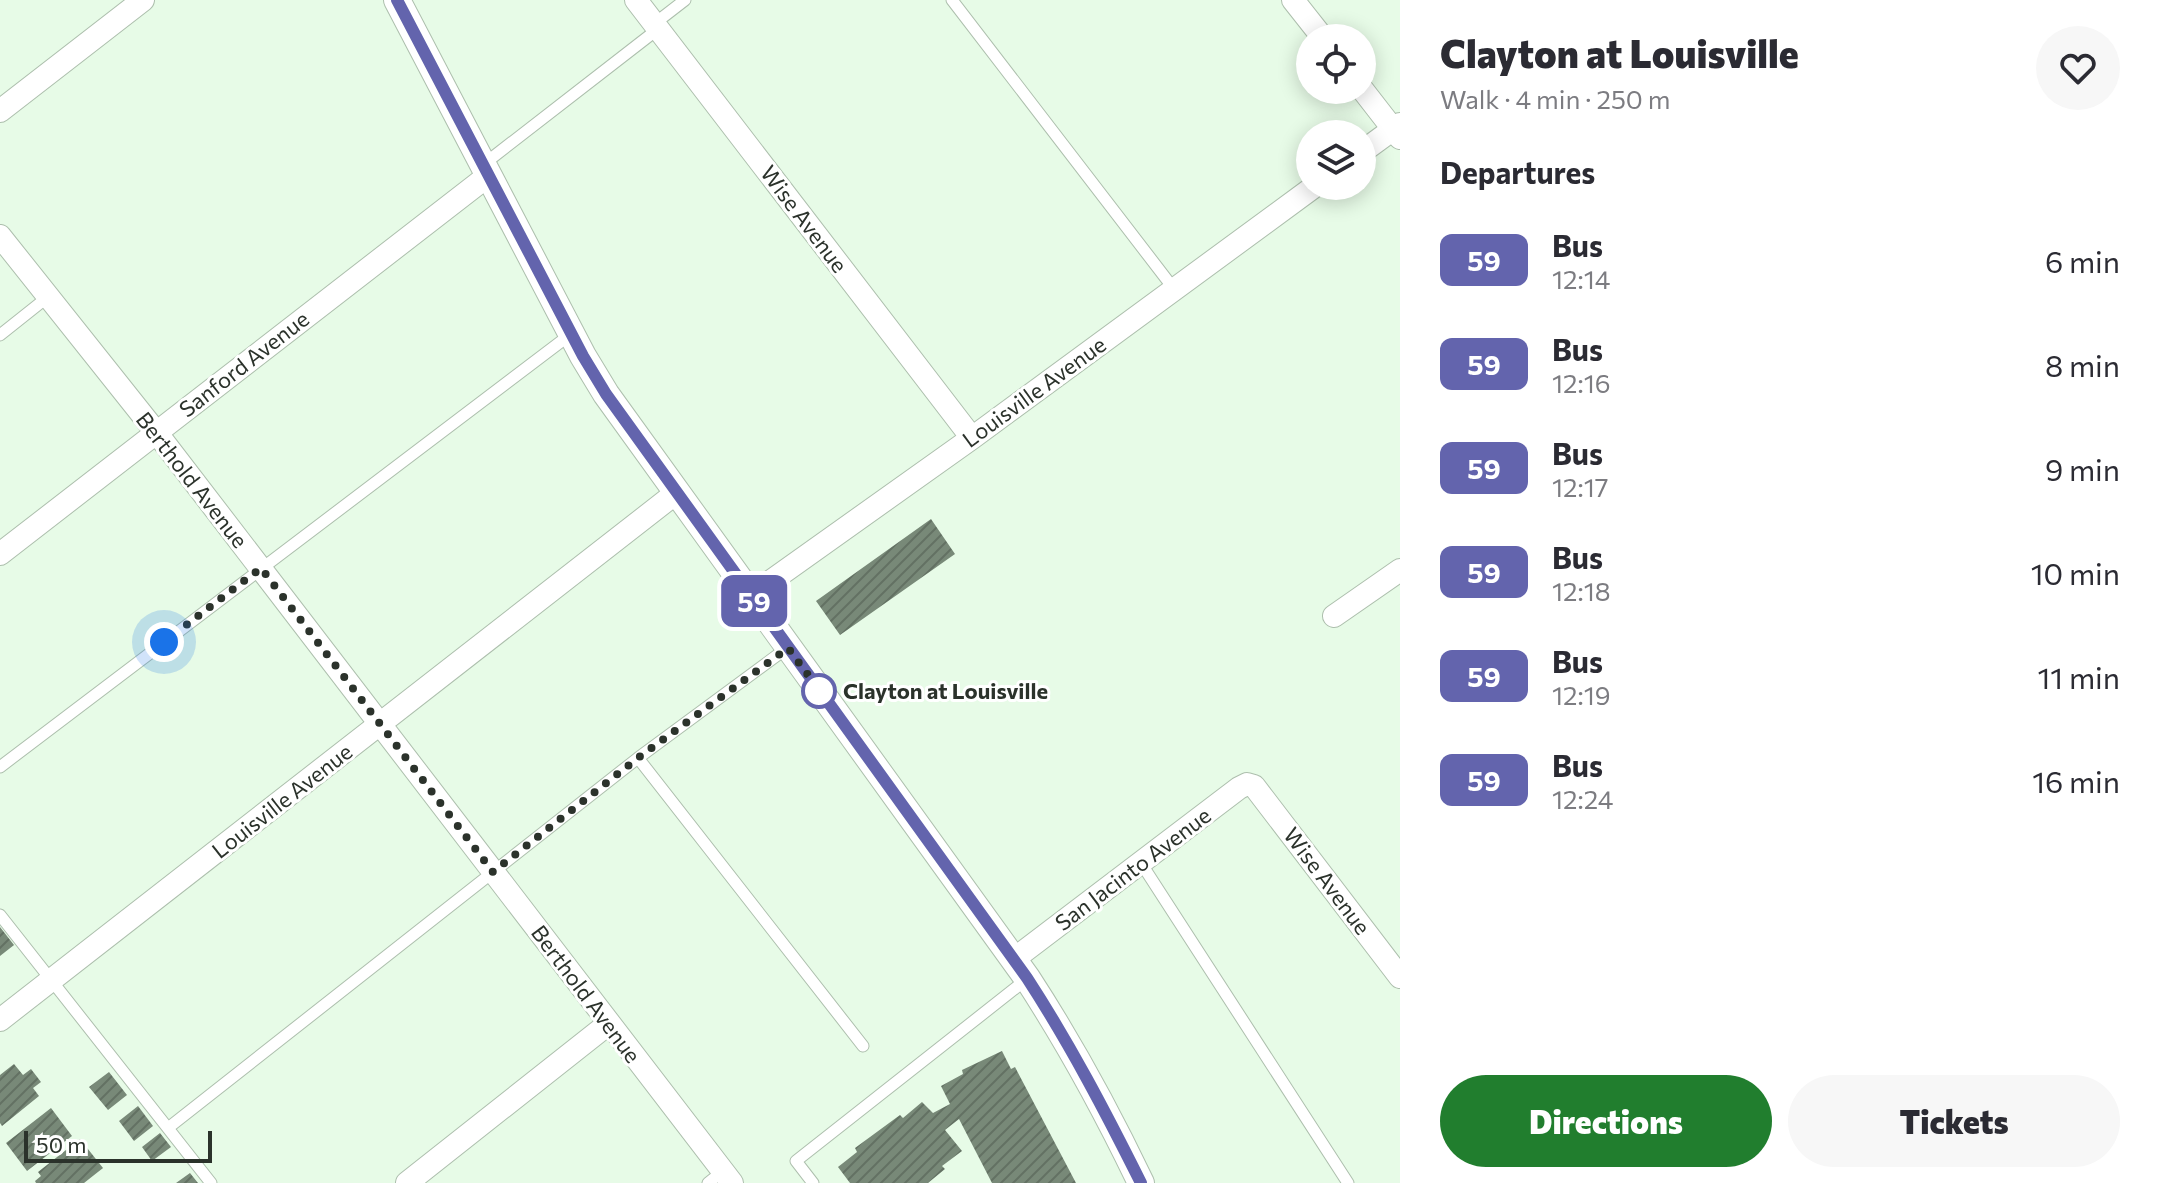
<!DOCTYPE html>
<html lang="en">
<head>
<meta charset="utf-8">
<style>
	body { margin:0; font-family:Commissioner,sans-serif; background:#f7f7f7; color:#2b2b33; height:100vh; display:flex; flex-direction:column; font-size:30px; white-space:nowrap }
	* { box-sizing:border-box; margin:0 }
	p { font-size:26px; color:#7c7c81 }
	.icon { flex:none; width:44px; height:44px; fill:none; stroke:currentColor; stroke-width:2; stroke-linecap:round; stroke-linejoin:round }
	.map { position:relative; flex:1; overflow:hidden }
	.drawer { display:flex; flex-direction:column; background:#fff; width:760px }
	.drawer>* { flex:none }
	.badge { padding:0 16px; border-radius:12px; font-size:28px; line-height:52px }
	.controls { position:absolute; left:1296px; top:24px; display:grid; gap:16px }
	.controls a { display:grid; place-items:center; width:80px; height:80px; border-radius:50%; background:#fff; box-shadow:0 4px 20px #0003; font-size:40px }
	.scale { position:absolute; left:24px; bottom:20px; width:188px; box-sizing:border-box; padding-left:8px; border:4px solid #2b322b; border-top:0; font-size:22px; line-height:28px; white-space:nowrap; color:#2b322b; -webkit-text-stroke:6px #fff; paint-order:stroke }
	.you { position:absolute; width:40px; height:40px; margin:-20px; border:6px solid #fff; border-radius:50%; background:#1a73e8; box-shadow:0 0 0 12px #1a73e833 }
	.map>.badge { position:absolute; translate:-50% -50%; box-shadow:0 0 0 4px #fff }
	h2 { padding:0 40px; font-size:30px; line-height:72px }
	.round { display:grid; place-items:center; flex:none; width:84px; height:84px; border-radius:42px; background:#f7f7f7 }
	.overview { display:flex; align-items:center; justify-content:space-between; height:136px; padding:0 40px }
	h1 { font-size:38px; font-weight:800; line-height:60px }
	.cta { display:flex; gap:16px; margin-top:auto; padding:16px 40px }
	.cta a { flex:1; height:92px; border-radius:48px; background:#217e2e; color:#fff; font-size:32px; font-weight:800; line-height:92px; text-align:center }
	.cta a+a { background:#f7f7f7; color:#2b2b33 }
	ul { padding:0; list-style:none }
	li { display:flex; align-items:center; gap:24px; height:104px; padding:0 40px }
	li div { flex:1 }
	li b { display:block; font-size:30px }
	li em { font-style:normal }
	li .badge { min-width:88px; font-weight:700; text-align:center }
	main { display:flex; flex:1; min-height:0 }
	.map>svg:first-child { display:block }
	.building { fill:url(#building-hatch) }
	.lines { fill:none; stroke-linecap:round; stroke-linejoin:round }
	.service-casing { stroke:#adbfad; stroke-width:13 }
	.minor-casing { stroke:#adbfad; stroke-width:24 }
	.tertiary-casing { stroke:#adbfad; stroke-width:28 }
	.service { stroke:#fff; stroke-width:11 }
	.minor { stroke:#fff; stroke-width:22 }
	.tertiary { stroke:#fff; stroke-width:26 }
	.line-casing { stroke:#fff; stroke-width:18 }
	.line { stroke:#6364ad; stroke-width:12 }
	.walk { stroke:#2b322b; stroke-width:8; stroke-dasharray:0 14.4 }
	.stop-dot { fill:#fff; stroke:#6364ad; stroke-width:4 }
	.labels { text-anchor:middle; stroke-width:6; stroke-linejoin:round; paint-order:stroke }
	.street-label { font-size:22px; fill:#2b322b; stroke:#fff }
	.stop-label { font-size:22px; font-weight:bold; fill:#2b322b; stroke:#fff; text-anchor:start }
</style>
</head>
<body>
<main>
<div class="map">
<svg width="1400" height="1183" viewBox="0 0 1400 1183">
	<defs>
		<pattern id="building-hatch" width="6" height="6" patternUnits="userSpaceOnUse" patternTransform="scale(2)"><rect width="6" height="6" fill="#788978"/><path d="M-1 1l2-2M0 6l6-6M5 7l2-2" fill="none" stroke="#637163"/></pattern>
	</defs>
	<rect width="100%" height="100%" fill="#e7fbe7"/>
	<path class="building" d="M931,519L955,554L840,635L816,601Z
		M0,927L14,945L0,956Z
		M1002,1051L1011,1069L1015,1067L1076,1183H992L959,1119L945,1130L962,1151L942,1166L945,1169L928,1183H850L838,1167L857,1152L855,1148L900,1115L903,1118L922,1102L933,1113L950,1104L941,1086L963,1074L962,1070Z
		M14,1064L23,1075L31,1069L41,1082L33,1088L39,1096L2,1126L0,1123V1075Z
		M109,1072L127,1095L108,1110L89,1087Z
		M138,1106L153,1126L134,1141L119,1121Z
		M51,1108L72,1136L27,1171L6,1143Z
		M160,1133L171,1147L152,1161L142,1147Z
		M80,1139L103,1168L84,1183H36L35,1181L41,1176L38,1172Z
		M190,1173L198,1183H176Z"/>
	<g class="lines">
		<defs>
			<path id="service" d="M952,0L1174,289
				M654,24L685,0
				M484,164L658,29
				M0,335L49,296
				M638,758L863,1046
				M0,767L571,334
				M1141,863L1348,1183
				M0,915L211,1183
				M168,1128L638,758L787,648
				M708,1183L723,1171
				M813,1183L796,1161L1027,979"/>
			<path id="minor" d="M636,0L972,438
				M1293,0L1323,38
				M1362,89L1400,138
				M0,111L143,0
				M1362,152L1400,124
				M0,236L156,432L732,1183
				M0,554L489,175
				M750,596L972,438L1315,186
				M1334,616L1400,570
				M1014,959L1239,788L1247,784L1254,786L1400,977
				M0,1020L676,493
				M407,1183L608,1024"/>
			<path id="tertiary" d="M397,0L583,356L606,394L1027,978C1070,1044 1107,1112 1141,1183"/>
		</defs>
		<use href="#service" class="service-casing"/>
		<use href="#minor" class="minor-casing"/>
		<use href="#tertiary" class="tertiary-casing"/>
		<use href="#service" class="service"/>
		<use href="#minor" class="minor"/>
		<use href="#tertiary" class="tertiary"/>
	</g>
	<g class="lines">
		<defs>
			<path id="line" d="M397,0L583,356L606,394L1027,978C1070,1044 1106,1113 1141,1183"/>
		</defs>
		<use href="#line" class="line-casing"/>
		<use href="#line" class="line"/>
		<path class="walk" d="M164,642L261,568L493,872L638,758L788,648L823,695L819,691"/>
	</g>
	<circle class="stop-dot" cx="819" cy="691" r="16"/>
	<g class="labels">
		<g class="street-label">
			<text transform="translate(804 219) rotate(53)" y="8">Wise Avenue</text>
			<text transform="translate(244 364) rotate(-38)" y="8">Sanford Avenue</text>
			<text transform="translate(1034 392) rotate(-36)" y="8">Louisville Avenue</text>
			<text transform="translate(192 480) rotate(52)" y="8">Berthold Avenue</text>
			<text transform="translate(282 801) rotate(-38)" y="8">Louisville Avenue</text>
			<text transform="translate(1133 869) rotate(-37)" y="8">San Jacinto Avenue</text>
			<text transform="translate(1327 881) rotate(53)" y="8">Wise Avenue</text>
			<text transform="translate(586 994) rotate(53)" y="8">Berthold Avenue</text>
		</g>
		<g class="stop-label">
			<text x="843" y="699">Clayton at Louisville</text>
		</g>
	</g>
</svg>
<div class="controls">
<a><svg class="icon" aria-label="locate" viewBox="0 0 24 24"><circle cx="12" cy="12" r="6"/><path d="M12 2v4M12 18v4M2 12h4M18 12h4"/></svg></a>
<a><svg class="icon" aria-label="layers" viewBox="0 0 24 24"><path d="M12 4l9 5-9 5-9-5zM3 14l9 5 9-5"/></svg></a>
</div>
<div class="scale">50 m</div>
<div class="you" style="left:164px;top:642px"></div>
<b class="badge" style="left:754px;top:601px;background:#6364ad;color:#fff">59</b>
</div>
<section class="drawer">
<div class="overview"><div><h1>Clayton at Louisville</h1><p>Walk · 4 min · 250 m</p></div><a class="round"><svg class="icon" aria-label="heart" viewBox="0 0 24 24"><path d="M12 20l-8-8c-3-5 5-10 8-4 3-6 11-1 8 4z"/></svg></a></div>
<h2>Departures</h2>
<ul>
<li><span class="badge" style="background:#6364ad;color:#fff">59</span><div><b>Bus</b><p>12:14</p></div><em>6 min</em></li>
<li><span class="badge" style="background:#6364ad;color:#fff">59</span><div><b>Bus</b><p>12:16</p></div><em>8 min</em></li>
<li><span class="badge" style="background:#6364ad;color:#fff">59</span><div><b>Bus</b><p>12:17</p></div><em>9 min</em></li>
<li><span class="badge" style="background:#6364ad;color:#fff">59</span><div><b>Bus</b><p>12:18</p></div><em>10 min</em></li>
<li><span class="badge" style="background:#6364ad;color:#fff">59</span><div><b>Bus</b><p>12:19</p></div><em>11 min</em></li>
<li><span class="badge" style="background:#6364ad;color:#fff">59</span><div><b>Bus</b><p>12:24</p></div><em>16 min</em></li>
</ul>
<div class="cta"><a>Directions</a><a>Tickets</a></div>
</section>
</main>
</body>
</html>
